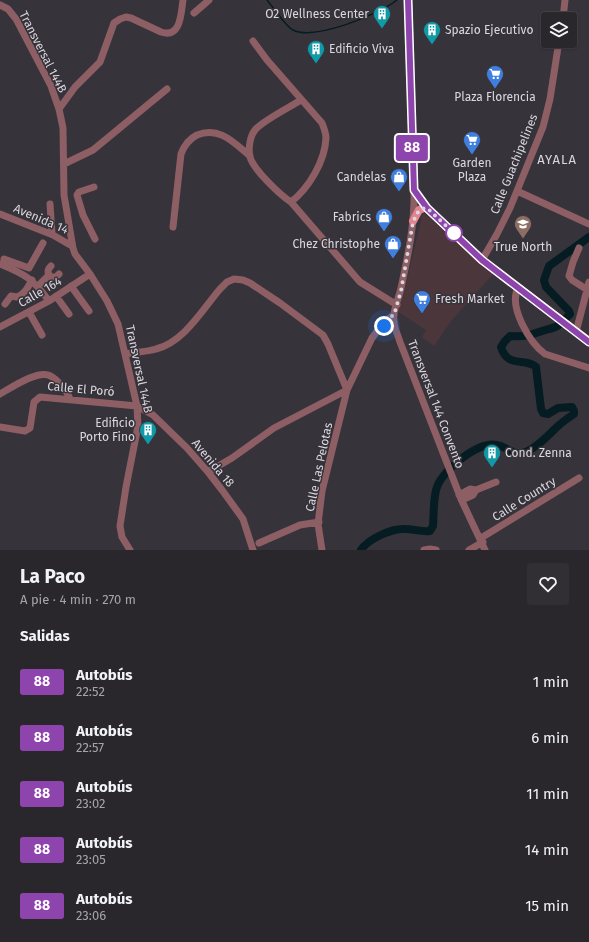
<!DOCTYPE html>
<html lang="es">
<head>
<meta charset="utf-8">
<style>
	body { margin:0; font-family:"Fira Sans",sans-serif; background:#312e34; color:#f1f3f6; height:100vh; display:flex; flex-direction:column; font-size:15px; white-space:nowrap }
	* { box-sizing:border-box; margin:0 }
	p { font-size:13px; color:#a5a5a9 }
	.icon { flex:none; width:22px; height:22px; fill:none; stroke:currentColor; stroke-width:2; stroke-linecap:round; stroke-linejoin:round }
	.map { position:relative; height:550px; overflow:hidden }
	.drawer { display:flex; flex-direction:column; background:#29262c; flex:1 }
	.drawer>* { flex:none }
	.badge { padding:0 8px; border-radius:3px; font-size:14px; line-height:26px }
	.fabs { position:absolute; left:541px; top:12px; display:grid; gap:8px }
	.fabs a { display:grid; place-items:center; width:36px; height:36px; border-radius:4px; background:#29262c; box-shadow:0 1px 3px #0004,0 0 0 1px #454348; font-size:20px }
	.you { position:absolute; width:20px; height:20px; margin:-10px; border:3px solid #fff; border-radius:50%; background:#1a73e8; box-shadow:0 0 0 6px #1a73e833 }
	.map>.badge { position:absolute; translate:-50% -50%; box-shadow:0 0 0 2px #fff }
	h2 { padding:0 20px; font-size:15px; line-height:36px }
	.round { display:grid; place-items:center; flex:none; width:42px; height:42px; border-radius:4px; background:#312e34 }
	.summary { display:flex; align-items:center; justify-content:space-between; height:68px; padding:0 20px }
	h1 { font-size:19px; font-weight:700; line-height:30px }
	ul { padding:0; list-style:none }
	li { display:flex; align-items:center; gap:12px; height:56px; padding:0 20px }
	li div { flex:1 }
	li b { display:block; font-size:15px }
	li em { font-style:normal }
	li .badge { min-width:44px; font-weight:700; text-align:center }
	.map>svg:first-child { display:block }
	.commercial { fill:#4b363b }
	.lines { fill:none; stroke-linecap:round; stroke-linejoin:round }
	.stream { stroke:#051c22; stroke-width:1.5 }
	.river { stroke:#051c22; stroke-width:8 }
	.minor { stroke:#8d5e63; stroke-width:7 }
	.major { stroke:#e3838f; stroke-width:8 }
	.line-casing { stroke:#fff; stroke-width:9 }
	.line { stroke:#8e44ad; stroke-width:6 }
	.walk { stroke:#dad8de; stroke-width:4; stroke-dasharray:0 7.2 }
	.stop-dot { fill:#fff; stroke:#8e44ad; stroke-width:2 }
	.labels { text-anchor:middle; stroke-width:3; stroke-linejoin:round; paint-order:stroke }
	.poi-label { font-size:12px; fill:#dad8de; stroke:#37333b; text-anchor:end }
	.street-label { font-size:12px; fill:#dad8de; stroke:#37333b }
	.neighbourhood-label { font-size:13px; letter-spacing:1px; fill:#dad8de; stroke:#37333b }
</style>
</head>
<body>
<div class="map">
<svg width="589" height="550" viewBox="0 0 589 550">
	<rect width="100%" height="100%" fill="#37333b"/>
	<path class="commercial" d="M423,212L494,273L451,321L434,346L422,337L426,330L397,311L404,292Z"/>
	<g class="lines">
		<path class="stream" d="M267,0C273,7 286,27 293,30C314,41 380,14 397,0"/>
		<path class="river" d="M566,318L570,314L569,311L546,287L544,280L549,266L589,237
			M361,550C368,539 392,528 405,529C414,529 421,532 430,531L433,526C434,515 433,497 437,487C443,470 478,441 497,445C509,447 511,456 525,452C537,448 548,435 557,427C562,422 568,418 574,414V411L572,407L558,408L548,414L543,413L541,409L536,367C525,357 508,369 501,347L505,341L510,336C525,337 531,335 545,330C551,328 555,329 560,324"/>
		<path class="minor" d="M0,5L8,9L16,19L51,86L59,109L63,128L64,195L73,248L75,254L90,274L107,301L118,324L137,406L138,426L126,487L120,526L122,537L130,550
			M194,13L209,0
			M563,19L565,0
			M253,41L267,60L322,123C324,128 326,133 326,138C325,161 309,188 291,202L360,282L397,305
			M59,109L75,87L100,62L114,23L120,19L126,17L131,18L161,32C181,39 181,13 183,0
			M64,164L93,150L167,89
			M94,187L79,192L77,195L83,215L95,239
			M414,190C415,223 408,256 401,288C399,299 392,310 394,321C394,328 398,335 400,342L461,499L485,550
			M517,191L589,224
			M291,202C280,195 253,169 250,157C248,149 250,136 255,130C262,121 290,107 301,100
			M50,204L52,234
			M0,214L53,235L72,246
			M173,227L181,154C184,146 189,139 197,135C220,126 234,143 250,156
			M579,248L573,262L569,276L572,280L586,289
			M4,259L29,268L43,243
			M482,260L497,234L510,208L543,127L550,99L559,41
			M0,264C25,274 33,279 49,301
			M51,266C47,270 47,273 51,277H56L59,274
			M38,286L49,275
			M71,286L89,311
			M518,288C508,307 530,343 545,354L589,368
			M56,296L69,314
			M5,304L11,296L17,297C25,294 28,287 32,280
			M29,312L42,335
			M0,327L49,301L90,274
			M576,332L589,282
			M125,354C135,352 146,352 156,349C184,342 202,310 220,289L227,282L234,279L243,280L250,283L280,303L323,335L328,344L347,390L322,491L318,524L322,550
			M0,394C11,388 36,371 48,375C53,376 57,381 60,384C65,389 68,393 70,399
			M0,427L25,431L30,428L34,402L40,397L137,406L153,415L187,448L208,472L222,490L243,519L253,550
			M208,472L232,458L274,428L347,390L372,338L385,321L394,315
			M476,490L496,482
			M459,495L470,489L476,490L473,495L462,500
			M481,538L579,478
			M259,543L300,525L319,522
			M424,550L430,549L436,550
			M469,550L483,542"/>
		<path class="major" d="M408,0L414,190L427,208L482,260L589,341
			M413,221L419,210L424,208H427"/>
	</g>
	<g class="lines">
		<defs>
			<path id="line" d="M408,0L414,190L427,208L482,260L589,342"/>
		</defs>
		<use href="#line" class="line-casing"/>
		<use href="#line" class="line"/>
		<path class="walk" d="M384,326L380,328L390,317L394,315L401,291L413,222L418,212L421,209L427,208L457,236L454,233"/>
	</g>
	<defs>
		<symbol id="building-pin" viewBox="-11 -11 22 30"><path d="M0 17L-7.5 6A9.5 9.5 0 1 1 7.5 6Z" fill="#0f9aa8" stroke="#37333b"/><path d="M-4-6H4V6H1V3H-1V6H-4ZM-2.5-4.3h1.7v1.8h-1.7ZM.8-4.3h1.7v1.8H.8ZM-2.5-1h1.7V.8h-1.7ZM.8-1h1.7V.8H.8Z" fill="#fff"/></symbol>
		<symbol id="supermarket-pin" viewBox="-11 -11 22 30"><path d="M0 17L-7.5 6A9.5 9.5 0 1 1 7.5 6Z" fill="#3f7fe0" stroke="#37333b"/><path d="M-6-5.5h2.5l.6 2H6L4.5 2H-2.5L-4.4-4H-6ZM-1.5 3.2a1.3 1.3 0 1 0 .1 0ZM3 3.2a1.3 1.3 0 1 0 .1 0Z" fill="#fff"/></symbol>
		<symbol id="shop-pin" viewBox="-11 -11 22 30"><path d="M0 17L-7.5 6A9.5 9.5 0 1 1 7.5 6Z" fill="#3f7fe0" stroke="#37333b"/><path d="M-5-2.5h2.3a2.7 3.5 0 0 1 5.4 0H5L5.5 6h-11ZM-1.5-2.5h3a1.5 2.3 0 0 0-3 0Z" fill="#fff"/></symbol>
		<symbol id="school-pin" viewBox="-11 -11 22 30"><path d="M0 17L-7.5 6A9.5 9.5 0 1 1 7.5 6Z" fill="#8d6e63" stroke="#37333b"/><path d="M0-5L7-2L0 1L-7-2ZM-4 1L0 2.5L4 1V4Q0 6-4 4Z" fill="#fff"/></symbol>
	</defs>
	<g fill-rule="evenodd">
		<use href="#building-pin" x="372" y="4" width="20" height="27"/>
		<use href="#building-pin" x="422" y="20" width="20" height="27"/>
		<use href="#building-pin" x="306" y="39" width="20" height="27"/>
		<use href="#supermarket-pin" x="485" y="64" width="20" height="27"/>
		<use href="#supermarket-pin" x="462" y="130" width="20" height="27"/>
		<use href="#shop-pin" x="389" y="167" width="20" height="27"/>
		<use href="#shop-pin" x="374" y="207" width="20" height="27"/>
		<use href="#school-pin" x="513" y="214" width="20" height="27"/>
		<use href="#shop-pin" x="383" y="234" width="20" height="27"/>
		<use href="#supermarket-pin" x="412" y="289" width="20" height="27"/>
		<use href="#building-pin" x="138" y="420" width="20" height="27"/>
		<use href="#building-pin" x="482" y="443" width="20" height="27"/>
	</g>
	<circle class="stop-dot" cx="454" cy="233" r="8"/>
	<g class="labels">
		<g class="poi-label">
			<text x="369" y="18">O2 Wellness Center</text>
			<text x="445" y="34" text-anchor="start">Spazio Ejecutivo</text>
			<text x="329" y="53" text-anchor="start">Edificio Viva</text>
			<text x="495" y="101" text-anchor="middle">Plaza Florencia</text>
			<text x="472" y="167" text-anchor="middle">Garden<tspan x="472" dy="14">Plaza</tspan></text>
			<text x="386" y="181">Candelas</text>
			<text x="371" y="221">Fabrics</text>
			<text x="380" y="248">Chez Christophe</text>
			<text x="523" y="251" text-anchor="middle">True North</text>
			<text x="435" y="303" text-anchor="start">Fresh Market</text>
			<text x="135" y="427">Edificio<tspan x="135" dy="14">Porto Fino</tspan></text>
			<text x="505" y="457" text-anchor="start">Cond. Zenna</text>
		</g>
		<g class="street-label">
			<text transform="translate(43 52) rotate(63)" y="4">Transversal 144B</text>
			<text transform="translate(514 164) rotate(-68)" y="4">Calle Guachipelines</text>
			<text transform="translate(41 219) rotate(23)" y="4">Avenida 14</text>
			<text transform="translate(40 292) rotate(-30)" y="4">Calle 164</text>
			<text transform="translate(139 369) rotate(78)" y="4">Transversal 144B</text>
			<text transform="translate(81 389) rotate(5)" y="4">Calle El Poró</text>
			<text transform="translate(436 404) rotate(69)" y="4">Transversal 144 Convento</text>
			<text transform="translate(213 463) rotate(50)" y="4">Avenida 18</text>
			<text transform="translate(319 467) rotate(-78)" y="4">Calle Las Pelotas</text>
			<text transform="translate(524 499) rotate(-32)" y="4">Calle Country</text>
		</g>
		<g class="neighbourhood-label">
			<text x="557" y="164">AYALA</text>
		</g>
	</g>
</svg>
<div class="fabs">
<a><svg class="icon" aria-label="layers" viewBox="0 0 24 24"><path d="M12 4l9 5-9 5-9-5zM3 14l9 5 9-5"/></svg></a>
</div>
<div class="you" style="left:384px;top:326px"></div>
<b class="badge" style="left:412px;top:148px;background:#8e44ad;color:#fff">88</b>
</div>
<section class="drawer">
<div class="summary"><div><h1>La Paco</h1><p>A pie · 4 min · 270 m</p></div><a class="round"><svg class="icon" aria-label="heart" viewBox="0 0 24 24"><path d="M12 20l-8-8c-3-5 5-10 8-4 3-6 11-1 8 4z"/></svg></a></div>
<h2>Salidas</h2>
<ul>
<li><span class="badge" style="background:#8e44ad;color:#fff">88</span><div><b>Autobús</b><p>22:52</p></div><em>1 min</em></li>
<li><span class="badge" style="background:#8e44ad;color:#fff">88</span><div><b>Autobús</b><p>22:57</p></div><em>6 min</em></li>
<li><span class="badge" style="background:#8e44ad;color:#fff">88</span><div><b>Autobús</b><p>23:02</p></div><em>11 min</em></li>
<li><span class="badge" style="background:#8e44ad;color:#fff">88</span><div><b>Autobús</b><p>23:05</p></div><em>14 min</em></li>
<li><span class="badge" style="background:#8e44ad;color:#fff">88</span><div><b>Autobús</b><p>23:06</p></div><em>15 min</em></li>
</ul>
</section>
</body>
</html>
